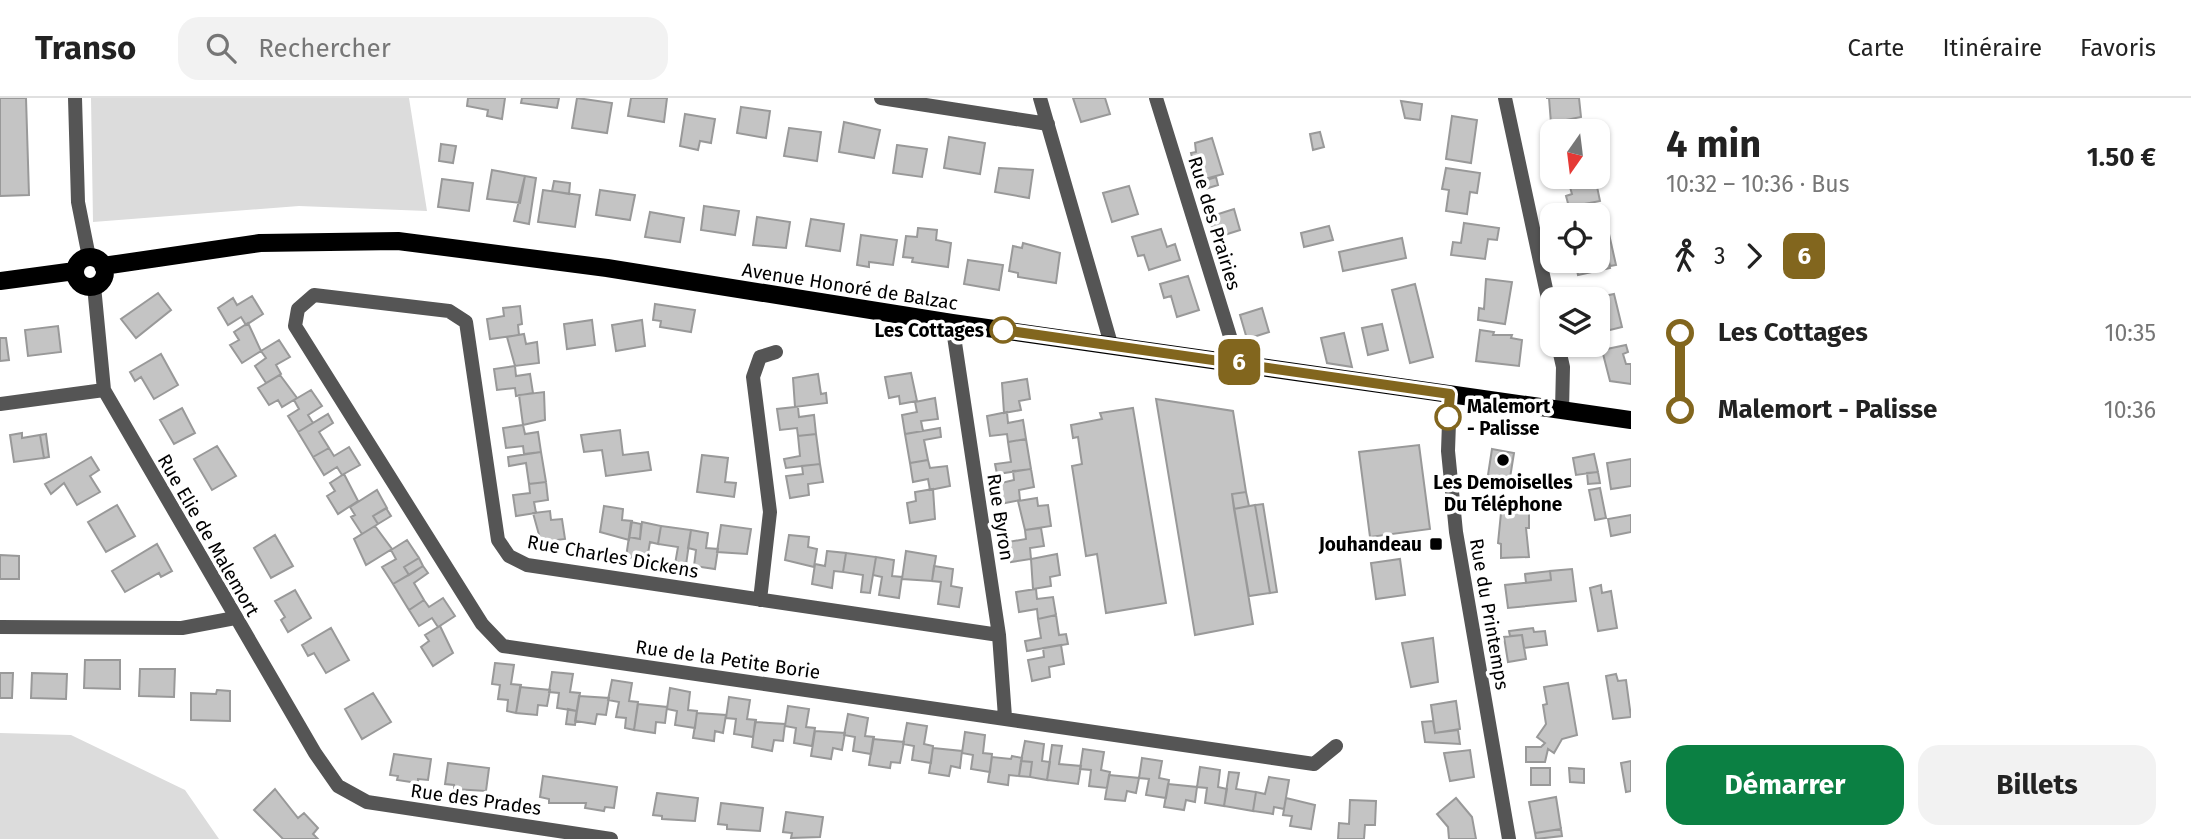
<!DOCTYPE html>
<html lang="fr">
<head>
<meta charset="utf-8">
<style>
	body { margin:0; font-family:"Fira Sans",sans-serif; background:#f2f2f2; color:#222; height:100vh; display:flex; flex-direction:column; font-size:26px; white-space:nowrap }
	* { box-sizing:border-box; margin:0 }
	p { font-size:23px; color:#767676 }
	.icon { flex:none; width:38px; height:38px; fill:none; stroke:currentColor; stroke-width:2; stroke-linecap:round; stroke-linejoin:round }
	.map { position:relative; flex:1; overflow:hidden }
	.details { display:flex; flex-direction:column; background:#fff; width:560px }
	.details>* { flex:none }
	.badge { padding:0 14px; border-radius:10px; font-size:24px; line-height:46px }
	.needle { width:46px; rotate:194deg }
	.fabs { position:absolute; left:1540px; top:21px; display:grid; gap:14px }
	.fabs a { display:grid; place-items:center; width:70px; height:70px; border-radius:14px; background:#fff; box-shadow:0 2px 5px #0004; font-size:35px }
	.map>.badge { position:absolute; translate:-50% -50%; box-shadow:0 0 0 4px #fff }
	.legs { display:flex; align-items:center; gap:10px; height:77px; padding:0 35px; font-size:23px }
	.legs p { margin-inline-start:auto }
	.overview { display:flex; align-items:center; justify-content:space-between; height:119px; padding:0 35px }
	h1 { font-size:38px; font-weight:700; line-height:52px }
	.action { display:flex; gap:14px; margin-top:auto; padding:14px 35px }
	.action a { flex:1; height:80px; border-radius:21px; background:#0b8043; color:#fff; font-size:28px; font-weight:700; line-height:80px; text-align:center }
	.action a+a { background:#f2f2f2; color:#222 }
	ul { padding:0 35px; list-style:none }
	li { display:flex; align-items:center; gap:24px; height:77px; font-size:26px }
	li i { display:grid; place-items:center; width:10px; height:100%; margin:0 9px; background:currentColor }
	li i::after { content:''; width:18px; height:18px; margin:-9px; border:5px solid; border-radius:50%; background:#fff }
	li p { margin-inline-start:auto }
	li:first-child i { background:linear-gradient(#0000 50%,currentColor 0) }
	li:last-child i { background:linear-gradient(currentColor 50%,#0000 0) }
	header { display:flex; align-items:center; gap:42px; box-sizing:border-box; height:98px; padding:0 35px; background:#fff; border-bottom:2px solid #e0e0e0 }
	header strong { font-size:33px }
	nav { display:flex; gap:38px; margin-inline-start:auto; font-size:24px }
	.search { width:490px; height:63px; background:#f2f2f2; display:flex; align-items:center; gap:18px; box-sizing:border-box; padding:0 24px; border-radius:21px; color:#767676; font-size:26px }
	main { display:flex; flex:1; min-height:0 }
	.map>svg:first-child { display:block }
	.green { fill:#dcdcdc }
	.building { fill:#c4c4c4; stroke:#999; stroke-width:2 }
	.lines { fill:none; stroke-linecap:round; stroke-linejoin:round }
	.street { stroke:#555; stroke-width:14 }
	.primary { stroke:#000; stroke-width:18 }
	.line-1-casing { stroke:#fff; stroke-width:16 }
	.line-1 { stroke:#82661e; stroke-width:10 }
	.stop-1-dot { fill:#fff; stroke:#82661e; stroke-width:3.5 }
	.poi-dot { fill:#000; stroke:#fff; stroke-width:2.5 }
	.labels { text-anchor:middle; stroke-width:7; stroke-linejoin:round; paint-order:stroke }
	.street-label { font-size:19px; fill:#000; stroke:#fff }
	.stop-label { font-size:19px; font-weight:bold; fill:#000; stroke:#fff; text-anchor:end }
	.poi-label { font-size:19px; font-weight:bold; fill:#000; stroke:#fff }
</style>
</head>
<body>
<header>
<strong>Transo</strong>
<div class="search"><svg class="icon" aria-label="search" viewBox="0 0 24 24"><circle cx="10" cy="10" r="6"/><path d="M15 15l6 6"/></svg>Rechercher</div>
<nav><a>Carte</a><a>Itinéraire</a><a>Favoris</a></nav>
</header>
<main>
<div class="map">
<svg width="1631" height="741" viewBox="0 0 1631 741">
	<rect width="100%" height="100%" fill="#fff"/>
	<path class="green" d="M91,0H409L427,113L299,108L93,124Z
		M0,635L71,637L185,692L219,741H0Z"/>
	<path class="building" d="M0,0H26L29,97L0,98Z
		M468,0H505L502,21L487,18L488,12L467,8Z
		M522,0H559L557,10L521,5Z
		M577,0L612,5L607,35L572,30Z
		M631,0H667L664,24L628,18Z
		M1073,0H1105L1110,16L1081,24Z
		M1546,0H1579L1581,19L1551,25L1549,0Z
		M1401,3L1422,6L1420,22L1405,20Z
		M741,9L770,13L766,40L737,35Z
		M685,16L715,21L711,45L700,43L698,52L680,48Z
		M1452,18L1477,22L1471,65L1446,61Z
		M844,24L880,32L874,60L839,54Z
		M789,30L821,34L817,63L784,58Z
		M1320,34L1324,49L1313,52L1310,36Z
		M949,39L985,45L980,76L944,70Z
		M1212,40L1223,76L1198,83L1191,55L1196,54L1195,45Z
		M441,46L456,48L453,65L439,63Z
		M897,47L927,51L922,79L893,75Z
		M999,70L1033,72L1029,100L995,94Z
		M1446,70L1480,75L1477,95L1470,94L1467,116L1446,113L1449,92L1442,91Z
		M492,72L525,78L520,105L487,101Z
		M525,78L536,80L529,126L514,123Z
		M1216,79L1218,87L1202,92L1200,84Z
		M1567,79H1595L1600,103L1569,109L1566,98L1572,96Z
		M442,81L473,85L469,113L438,109Z
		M554,83L570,85L569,96L552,93Z
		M1129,88L1138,116L1112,124L1103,95Z
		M543,92L580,97L575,129L538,124Z
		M600,92L635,97L630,122L596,117Z
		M704,108L739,113L735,137L701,132Z
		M1234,111L1240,132L1215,140L1209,119Z
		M650,114L684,120L680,144L645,139Z
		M757,119L790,124L786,150L753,147Z
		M811,121L844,126L840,153L806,148Z
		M1464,125L1499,130L1497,142L1488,141L1485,161L1451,157L1453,144L1461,145Z
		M1329,128L1333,142L1304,149L1301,135Z
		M918,130L937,132L936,142L951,145L948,169L912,164L913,160L903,159L906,138L917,139Z
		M1161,131L1167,149L1175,146L1180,162L1149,172L1144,157L1138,158L1132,139Z
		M1602,135L1610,170L1578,177L1575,163H1598V136Z
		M1609,136L1616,167L1610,168L1603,137Z
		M861,137L897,142L893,167L869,164V169L857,167Z
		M1402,140L1406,160L1343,173L1339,154Z
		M1023,145L1060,155L1056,185L1018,179V175L1009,173L1013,148L1022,150Z
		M968,162L1003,167L999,192L964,186Z
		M1188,178L1199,212L1177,219L1171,198L1164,200L1160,186Z
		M1486,181L1512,184L1505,226L1478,222L1479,210L1484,211Z
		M1415,186L1433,259L1410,265L1392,192Z
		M158,195L171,212L136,240L121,221Z
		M1614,196L1622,229L1598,235V201H1590Z
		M252,198L263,216L246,227L241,219L228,227L218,210L233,200L237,207Z
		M655,206L695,212L691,234L660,229L661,223L653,222Z
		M520,208L522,226L518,227L519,237L490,241L487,221L504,218L503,210Z
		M1262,210L1269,234L1247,241L1240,217Z
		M592,222L595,247L567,251L564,226Z
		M642,222L645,248L616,253L612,227Z
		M248,225L261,253L242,265L230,247L239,242L234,234Z
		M1382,226L1388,252L1368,257L1362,230Z
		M58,228L61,254L28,258L25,232Z
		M1480,232L1494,234L1493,237H1512L1511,240L1522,242L1519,268L1476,263Z
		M1344,235L1352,269L1327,265L1321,240Z
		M524,236L526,246L537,244L539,265L515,268L507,239Z
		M0,240H6L9,262L0,263Z
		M279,242L290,259L276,267L281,276L266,285L255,268L266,260L261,253Z
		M1626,247L1628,254L1623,256L1626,266H1631V286L1610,283L1602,252Z
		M161,256L178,287L154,301L141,279L135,283L130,274Z
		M515,268L516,278L530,276L533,295L516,298L515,290L497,292L494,271Z
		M911,275L917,303L900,306L899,298L889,300L885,279Z
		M818,276L821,296L826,295L827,305L795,309L793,280Z
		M280,277L297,300L282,309L278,302L269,307L258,290Z
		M1027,281L1030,301L1019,303L1021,312L1004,315L1002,285Z
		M311,292L322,308L308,317L313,325L298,334L288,318L299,311L294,302Z
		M544,294L545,322L523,327L519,297Z
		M935,300L938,321L921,323L923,333L905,336L902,317L917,314L915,304Z
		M1156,301L1233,313L1246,394L1232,396L1253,526L1195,537Z
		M795,309H798L799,319L814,317L816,336L798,338L797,330L780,332L777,311Z
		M182,310L195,335L174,346L160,322Z
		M1133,310L1166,505L1106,515L1097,456L1086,458L1072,368L1082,366L1078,339L1073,340L1071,327L1102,321L1100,315Z
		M1007,314L1008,325L1023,322L1026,341L1008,344L1007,336L990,338L987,318Z
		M328,316L333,325L319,334L329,350L313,359L298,334Z
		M523,327L525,336L538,334L541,354L524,356L523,348L506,350L503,330Z
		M940,330L941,339L924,342L928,362L910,365L905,336Z
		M620,332L623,357L648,354L651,372L606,378L602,352L584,354L581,337Z
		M22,335V340L40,337L44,360L14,364L10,337Z
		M46,336L49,359L44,360L40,337Z
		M816,336L820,366L786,370L784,361L800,358L798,338Z
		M1026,341L1031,371L997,376L995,366L1011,364L1008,344Z
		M1419,347L1430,431L1370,439L1359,354Z
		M217,348L236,378L212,392L194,361Z
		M349,349L360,367L342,377L337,369L324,377L313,359L329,350L334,358Z
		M1492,351L1514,355L1510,380L1488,377Z
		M541,354L546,384L529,386L526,365L509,368L508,359Z
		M1594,356L1598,374L1576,377L1573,360Z
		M702,357L728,360L725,384L736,385L734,399L697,394Z
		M91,359L99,372L90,378L100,394L77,407L64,385L51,396L45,386Z
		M1631,361V388L1611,391L1607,365Z
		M928,362L930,370L947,368L950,388L930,392L928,381L913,384L910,365Z
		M820,366L823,384L808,386L809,397L790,400L786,378L803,376L802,368Z
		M1031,371L1034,389L1019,392L1020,402L1000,406L997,386L1014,382L1013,373Z
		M1598,374L1600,385L1588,386L1587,375Z
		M344,376L358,403L338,416L327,398L335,393L330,385Z
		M546,384L548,402L534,404L536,415L516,418L513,397L530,395L529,386Z
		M1600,390L1606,420L1595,422L1589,392Z
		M933,391L935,421L910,425L907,405L916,403L915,394Z
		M377,392L387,410L373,418L378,426L362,436L351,419L355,417L350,409Z
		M1246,394L1249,408L1234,411L1232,396Z
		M1037,400L1038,408L1048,407L1051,428L1025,432L1018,403Z
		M1263,406L1277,494L1270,495L1255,407Z
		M117,407L135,438L106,454L88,424Z
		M1255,407L1270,495L1249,498L1234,411Z
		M604,408L623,411L622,422L632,423L629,442L600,434Z
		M386,410L391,418L378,426L373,418Z
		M550,413L551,422L562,421L565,441L541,444L533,415Z
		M1501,415H1529V430H1526L1529,459L1501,460V446L1498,445Z
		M1631,417V434L1611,438L1608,421Z
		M631,424L641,426L640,441L629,439Z
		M642,424L661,428L658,446L650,444L647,461L626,459L629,439L640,441Z
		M721,427L751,431L747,456L717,454Z
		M375,428L392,451L366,467L354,441Z
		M661,428L691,432L686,467L675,466L678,449L658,446Z
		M1041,430L1044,448L1030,450L1031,461L1011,464L1008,444L1026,441L1025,432Z
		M691,432L708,435L706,450L718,451L715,471L694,468L696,452L688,450Z
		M275,437L293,468L271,480L254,450Z
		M789,437L809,439L808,449L817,451L814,469L785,462Z
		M407,442L419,460L404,469L409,477L393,486L382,469L396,461L391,452Z
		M157,446L172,473L161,479L159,475L125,494L112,473Z
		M827,453L846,455L843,474L834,473L832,490L812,486L815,466L825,468Z
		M906,453L936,458L932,483L902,481Z
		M846,455L876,459L870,495L861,494L863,477L843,474Z
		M1057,456L1060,477L1050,479L1051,488L1033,491L1031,461Z
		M0,457L19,458V481H0Z
		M876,459L894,462L892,478L902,479L899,500L879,497L882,479L873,477Z
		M419,460L423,468L409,477L404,469Z
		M1400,461L1405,497L1376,501L1371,465Z
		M423,468L428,475L414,485L424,502L409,512L393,486Z
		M934,468L953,471L951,488L962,490L959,509L938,506L941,484L932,483Z
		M1572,471L1576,503L1508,510L1505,487L1551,482L1550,473Z
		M1550,473L1551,482L1526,485L1525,476Z
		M1601,487L1602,495L1611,493L1617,530L1598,533L1590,490Z
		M1036,491L1037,501L1053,499L1056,517L1038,521L1037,511L1019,514L1016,494Z
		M295,492L311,520L288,534L281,522L285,519L275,503Z
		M443,500L455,518L438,529L432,520L419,528L409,512L424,502L429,509Z
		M1056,517L1059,537L1066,536L1068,546L1027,553L1025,543L1041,540L1038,521Z
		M440,528L453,555L433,568L421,549L429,543L425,537Z
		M331,530L349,562L326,575L314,555L308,558L302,547Z
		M1533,530L1534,534L1545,533L1547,547L1524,550L1522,537L1510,538L1509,533Z
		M1522,537L1526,561L1508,564L1504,539Z
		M1433,540L1438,584L1411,589L1402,545Z
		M1061,547L1064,566L1049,569L1050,579L1032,583L1028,562L1044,559L1043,550Z
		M85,562H120V591L84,590Z
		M495,565L514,567L511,586L521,587L516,615L507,613L508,602L498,601L500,587L492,586Z
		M140,571H175L174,599L139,598Z
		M552,574L573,576L570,594L580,595L577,613L557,610L559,595L549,594Z
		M0,575H13L12,600H0Z
		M32,575L67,576L66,601L31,600Z
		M1616,576L1618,583L1626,582L1631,619L1613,621L1606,578Z
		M612,582L632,585L629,603L638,604L634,632L625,630L626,620L616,619L619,604L608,602Z
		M1568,585L1577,637L1562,641L1554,655L1548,651L1545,664H1526V649H1541L1545,645L1537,639L1546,626L1543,607L1547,606L1544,589Z
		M520,589L550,592L547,608L538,607L537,617L516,615Z
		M670,590L690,594L688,612L697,613L695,630L675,627L677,613L667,611Z
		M217,592L230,593V623L191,622V595L216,596Z
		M373,595L391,624L362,641L345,611Z
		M579,598L609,600L606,617L597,616L595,626L575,623Z
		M729,599L750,602L747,621L756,622L753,639L734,636L736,621L726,620Z
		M1456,603L1460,631L1435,635L1431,607Z
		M638,606L667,609L665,625L656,624L655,635L634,632Z
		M788,608L809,611L806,629L815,630L812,648L794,645L796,630L785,628Z
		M568,611L577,613L575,627L566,626Z
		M697,615L726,617L723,635L715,633L714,643L693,640Z
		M848,616L868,620L865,638L874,639L871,656L853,653L855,639L844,637Z
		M1433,623L1435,635L1458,632L1460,646L1425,644L1422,624Z
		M755,624L785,626L783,643L774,642L772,653L752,649Z
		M907,625L927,628L924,646L933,648L931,665L912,662L914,648L903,646Z
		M815,633L845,635L842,652L833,650L831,661L811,658Z
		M965,634L985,637L983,655L992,656L990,674L971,671L973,657L962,655Z
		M873,641L904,644L900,665L891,664L890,670L869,667Z
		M1025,643L1044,646L1042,663L1050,664L1047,682L1030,679L1032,664L1021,663Z
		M1052,647L1062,648L1059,666L1081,668L1078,686L1047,682Z
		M933,650L962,653L960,670L951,668L949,678L929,675Z
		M1083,651L1104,654L1101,672L1110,674L1107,690L1089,688L1091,672L1080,671Z
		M1470,652L1474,679L1450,683L1444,655Z
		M394,656L431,661L428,682L418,681V685L397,682L398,678L390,677Z
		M1012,658L1022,660L1019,678L1009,677L1008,687L988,684L992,659L1011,661Z
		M1142,660L1162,663L1159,680L1169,682L1166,700L1146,697L1149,681L1139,680Z
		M1021,663L1032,664L1030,679L1019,678Z
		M1631,663V693L1626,694L1621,665Z
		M448,665L489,670L486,693L454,691V687L445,686Z
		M1200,669L1220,672L1218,689L1227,691L1224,708L1205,705L1207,690L1197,689Z
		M1531,670H1550V687H1531Z
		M1569,670L1584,671V685L1570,684Z
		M1229,674L1239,675L1236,691L1256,694L1253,713L1224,708Z
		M1109,677L1139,680L1136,695L1127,693L1125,703L1105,701Z
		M543,678L617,689L614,710L605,709L604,713L585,710L586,705H549V701L540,699Z
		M1269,679L1289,682L1284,711L1274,709L1273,716L1253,713L1256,694L1265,696Z
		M1168,686L1197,689L1195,704L1186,702L1184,712L1164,709Z
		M275,691L298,720L304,715L318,730L313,736L318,741H283L254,712Z
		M657,695L698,700L695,723L662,721V718L653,717Z
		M1556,699L1561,731L1535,735L1529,704Z
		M1286,700L1315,707L1311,731L1290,728L1292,718L1283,717Z
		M1456,700L1472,719L1476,741H1449L1448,729L1437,716Z
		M1350,702L1376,703L1375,727H1365L1364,741H1338L1339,725L1349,726Z
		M721,705L763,710L760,733L727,731V727L718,726Z
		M786,714L823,719L820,739L791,740L792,735L783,734Z
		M1561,731L1562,738L1536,741L1535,735Z"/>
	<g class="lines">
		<path class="street" d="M75,0L78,104L89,159
			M881,0L1048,26
			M1040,0L1111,246
			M1156,0L1233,248L1234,263
			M1505,0L1552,219
			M94,188L104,292L315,655L338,688L367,704L611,741
			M952,225L999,537L1005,619
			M1558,247L1563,269L1562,312
			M1450,296L1448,353L1456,434L1509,741
			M0,306L104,292
			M760,502L770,414L753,279L760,259L776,254
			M0,529L182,530L235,520
			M999,537L527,467L509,458L498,442L466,224L449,213L314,197L298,211L295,228L482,526L503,548L1314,666L1336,648"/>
		<path class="primary" d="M75 174a15 15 0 1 1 30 0a15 15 0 1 1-30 0Z
			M103,168L260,145L398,143L607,170L952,225L1631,322
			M0,183L75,173"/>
	</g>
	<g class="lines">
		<defs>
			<path id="line-1" d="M1003,232L1450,296L1448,319"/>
		</defs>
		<use href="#line-1" class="line-1-casing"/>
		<use href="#line-1" class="line-1"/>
	</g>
	<g class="stop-1-dot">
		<circle cx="1003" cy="232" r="12"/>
		<circle cx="1448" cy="319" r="12"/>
	</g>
	<g class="poi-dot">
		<circle cx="1503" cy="362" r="7"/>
		<rect x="1429" y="439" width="14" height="14" rx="3.5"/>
	</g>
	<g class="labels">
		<g class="street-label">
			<text transform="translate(1215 125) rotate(73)" y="7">Rue des Prairies</text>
			<text transform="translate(850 188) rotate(9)" y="7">Avenue Honoré de Balzac</text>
			<text transform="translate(1001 419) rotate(81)" y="7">Rue Byron</text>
			<text transform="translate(209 437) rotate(60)" y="7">Rue Elie de Malemort</text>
			<text transform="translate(613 458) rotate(10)" y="7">Rue Charles Dickens</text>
			<text transform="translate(1490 516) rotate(80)" y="7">Rue du Printemps</text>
			<text transform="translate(728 561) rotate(8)" y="7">Rue de la Petite Borie</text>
			<text transform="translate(476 701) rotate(8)" y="7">Rue des Prades</text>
		</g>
		<g class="stop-label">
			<text x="984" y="239">Les Cottages</text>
			<text x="1467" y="315" text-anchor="start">Malemort<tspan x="1467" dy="22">- Palisse</tspan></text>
		</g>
		<g class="poi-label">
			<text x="1503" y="391">Les Demoiselles<tspan x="1503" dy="22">Du Téléphone</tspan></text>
			<text x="1422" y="453" text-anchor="end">Jouhandeau</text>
		</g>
	</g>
</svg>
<div class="fabs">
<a><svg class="needle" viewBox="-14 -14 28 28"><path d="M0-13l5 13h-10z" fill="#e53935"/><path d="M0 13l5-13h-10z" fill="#767676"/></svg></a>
<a><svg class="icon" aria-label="locate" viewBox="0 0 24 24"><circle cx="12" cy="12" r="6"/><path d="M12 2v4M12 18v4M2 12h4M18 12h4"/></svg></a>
<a><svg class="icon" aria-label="layers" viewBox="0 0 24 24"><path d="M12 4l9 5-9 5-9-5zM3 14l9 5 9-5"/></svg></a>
</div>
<b class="badge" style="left:1239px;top:264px;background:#82661e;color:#fff">6</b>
</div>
<section class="details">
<div class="overview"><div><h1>4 min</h1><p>10:32 – 10:36 · Bus</p></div><b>1.50 €</b></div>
<div class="legs"><svg class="icon" aria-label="walk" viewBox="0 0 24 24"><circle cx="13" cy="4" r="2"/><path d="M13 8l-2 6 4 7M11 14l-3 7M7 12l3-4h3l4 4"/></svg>3<svg class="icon" aria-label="forward" viewBox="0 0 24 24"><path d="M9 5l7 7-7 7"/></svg><b class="badge" style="background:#82661e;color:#fff">6</b></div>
<ul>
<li><i style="color:#82661e"></i><b>Les Cottages</b><p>10:35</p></li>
<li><i style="color:#82661e"></i><b>Malemort - Palisse</b><p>10:36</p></li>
</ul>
<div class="action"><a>Démarrer</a><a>Billets</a></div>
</section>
</main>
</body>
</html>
